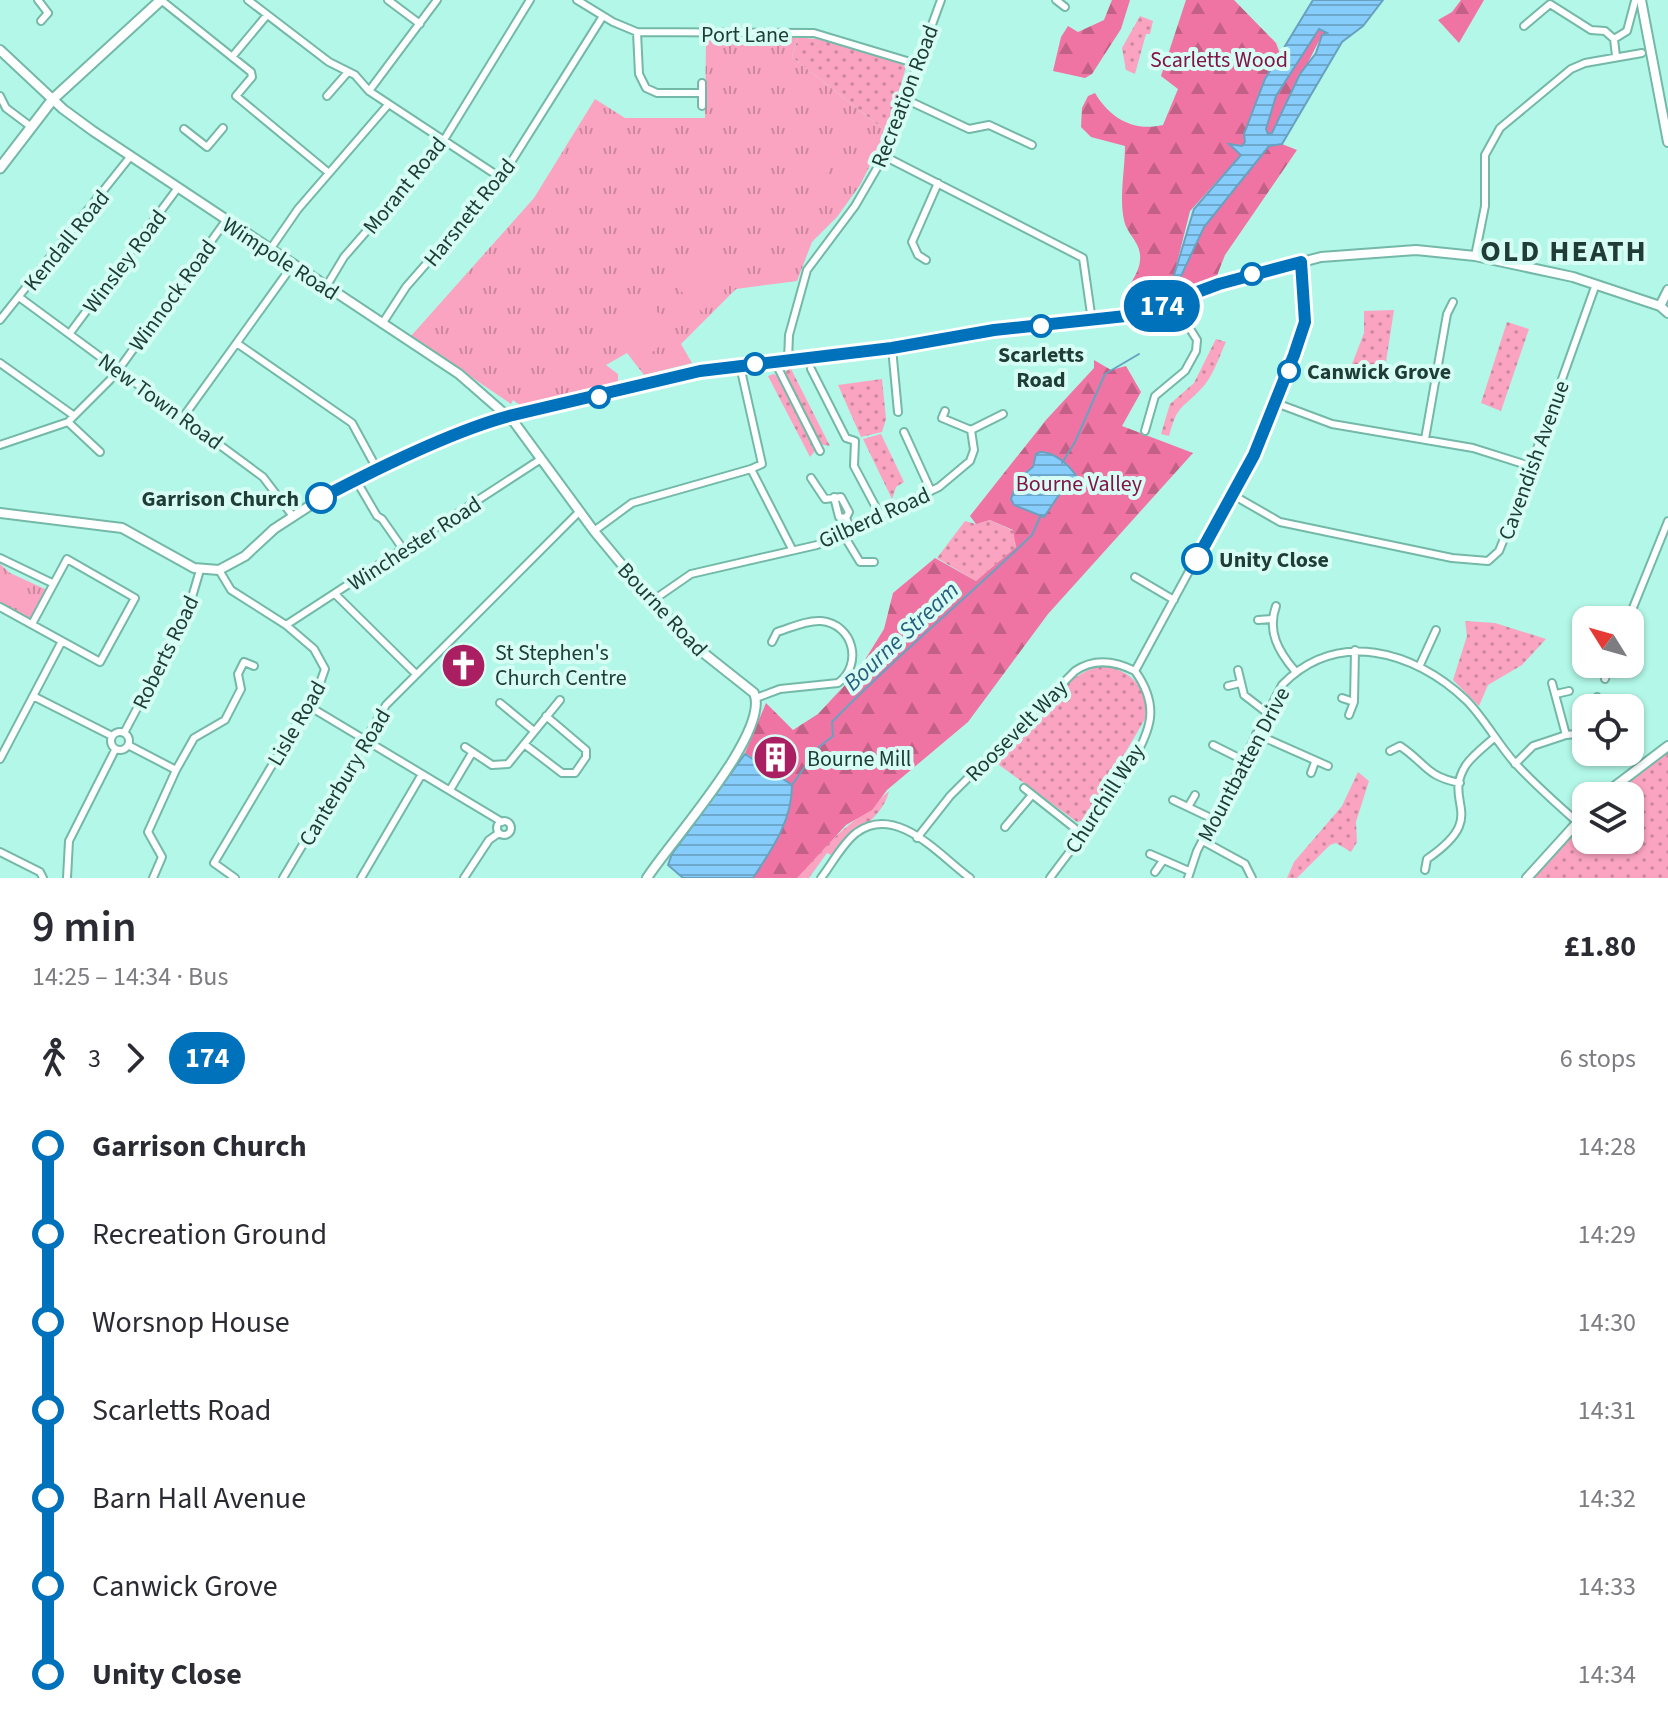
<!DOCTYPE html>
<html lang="en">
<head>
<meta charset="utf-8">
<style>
	body { margin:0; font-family:"Source Sans 3",sans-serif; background:#f2f2f3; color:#2b2b33; height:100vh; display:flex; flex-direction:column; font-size:30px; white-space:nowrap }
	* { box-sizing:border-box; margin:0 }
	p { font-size:26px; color:#7c7c81 }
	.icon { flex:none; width:44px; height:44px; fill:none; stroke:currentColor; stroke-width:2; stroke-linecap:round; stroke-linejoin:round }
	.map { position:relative; height:878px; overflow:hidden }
	.sheet { display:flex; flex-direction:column; background:#fff; flex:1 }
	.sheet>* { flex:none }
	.badge { padding:0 16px; border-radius:26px; font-size:28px; line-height:52px }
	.needle { width:52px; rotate:307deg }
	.controls { position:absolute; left:1572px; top:606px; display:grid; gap:16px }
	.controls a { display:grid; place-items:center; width:72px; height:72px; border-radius:16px; background:#fff; box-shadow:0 2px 6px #0004; font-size:40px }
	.map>.badge { position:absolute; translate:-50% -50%; box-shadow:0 0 0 4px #fff }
	.legs { display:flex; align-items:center; gap:12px; height:88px; padding:0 32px; font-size:26px }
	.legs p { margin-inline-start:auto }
	.overview { display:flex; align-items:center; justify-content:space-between; height:136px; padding:0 32px }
	h1 { font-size:44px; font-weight:600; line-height:60px }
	ul { padding:0 32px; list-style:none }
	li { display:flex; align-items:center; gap:28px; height:88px; font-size:30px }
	li i { display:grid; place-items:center; width:12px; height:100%; margin:0 10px; background:currentColor }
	li i::after { content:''; width:20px; height:20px; margin:-10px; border:6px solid; border-radius:50%; background:#fff }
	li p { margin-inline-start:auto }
	li:first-child i { background:linear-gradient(#0000 50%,currentColor 0) }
	li:last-child i { background:linear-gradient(currentColor 50%,#0000 0) }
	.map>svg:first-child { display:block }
	.grass { fill:url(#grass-dots) }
	.forest { fill:url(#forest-firs) }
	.park { fill:url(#park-tufts) }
	.pitch { fill:#fba4c1 }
	.water { fill:url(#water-rules); stroke:#68a2c0; stroke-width:2; fill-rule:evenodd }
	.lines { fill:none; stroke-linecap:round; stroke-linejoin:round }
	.stream { stroke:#68a2c0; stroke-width:2 }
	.street-casing { stroke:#74b8a8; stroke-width:10 }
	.secondary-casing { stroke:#74b8a8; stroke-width:12 }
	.primary-casing { stroke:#74b8a8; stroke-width:13 }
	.street { stroke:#fff; stroke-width:6 }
	.secondary { stroke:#fff; stroke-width:8 }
	.primary { stroke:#fff; stroke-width:9 }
	.line-1-casing { stroke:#fff; stroke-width:18 }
	.line-1 { stroke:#0072bc; stroke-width:12 }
	.stop-1-dot { fill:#fff; stroke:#0072bc; stroke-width:4 }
	.labels { text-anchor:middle; stroke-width:8; stroke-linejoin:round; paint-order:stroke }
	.street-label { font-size:22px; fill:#203c36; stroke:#d6fef4 }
	.park-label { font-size:22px; fill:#831349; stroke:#d6fef4 }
	.stop-label { font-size:22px; font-weight:bold; fill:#203c36; stroke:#d6fef4; text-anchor:start }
	.poi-label { font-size:22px; fill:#203c36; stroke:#d6fef4; text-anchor:start }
	.water-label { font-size:24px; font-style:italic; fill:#295d7d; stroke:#d6fef4 }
	.district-label { font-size:30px; font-weight:bold; letter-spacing:2px; fill:#203c36; stroke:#d6fef4 }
</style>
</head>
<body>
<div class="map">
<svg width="1668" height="878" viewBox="0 0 1668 878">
	<defs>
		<pattern id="grass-dots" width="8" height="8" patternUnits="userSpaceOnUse" patternTransform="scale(2)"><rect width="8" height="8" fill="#fba4c1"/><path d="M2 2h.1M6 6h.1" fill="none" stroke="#cb879e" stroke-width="1.8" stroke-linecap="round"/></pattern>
		<pattern id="forest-firs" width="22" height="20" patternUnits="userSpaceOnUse" patternTransform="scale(2)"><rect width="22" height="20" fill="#f074a3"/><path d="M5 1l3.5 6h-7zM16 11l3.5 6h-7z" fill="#c26086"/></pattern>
		<pattern id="park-tufts" width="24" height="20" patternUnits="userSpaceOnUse" patternTransform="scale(2)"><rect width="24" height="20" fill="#fba4c1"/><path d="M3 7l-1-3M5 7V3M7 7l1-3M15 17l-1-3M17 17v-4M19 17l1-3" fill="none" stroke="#cb879e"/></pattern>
		<pattern id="water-rules" width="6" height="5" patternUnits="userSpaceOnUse" patternTransform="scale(2)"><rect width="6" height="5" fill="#87cdfb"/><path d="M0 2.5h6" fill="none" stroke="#6ea8cc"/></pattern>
	</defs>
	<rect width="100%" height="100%" fill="#b2f7e7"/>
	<path class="grass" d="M1140,16L1153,21L1150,34H1146L1135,74L1126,70L1122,48Z
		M798,38C832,38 877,46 906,67L887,132L792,57Z
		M1394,310L1383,381L1349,372L1364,333V311Z
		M1507,322L1529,329L1501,411L1481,403Z
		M1216,339L1226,342C1219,357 1213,377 1201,389C1180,411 1178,404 1169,436L1161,434L1170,404L1194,383Z
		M790,367L830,446L819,444L783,375Z
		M774,374L781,379L815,451L810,457L768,376Z
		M882,379L886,419L882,432L861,437L838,385Z
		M881,434L904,482L896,487L892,499L863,439Z
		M990,520L1014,531L1016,547L976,581L937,558L965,521L976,524Z
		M1465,621L1495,623L1546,639L1522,665L1488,685L1479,706L1453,680L1467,636Z
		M1103,666C1132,670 1149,689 1145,719L1086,820L1077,822L991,759C1018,733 1066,670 1103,666Z
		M1668,752V878H1534L1586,822V840H1630V796H1611Z
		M1358,772L1369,781L1356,822L1357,842L1351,852L1336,843L1330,845L1297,878H1287L1294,862L1342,806Z
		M889,791C882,821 850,832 833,856L827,853L809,878H797C822,842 858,820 889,791Z"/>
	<path class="forest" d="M1112,0H1130L1121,29L1092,74L1085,78L1053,71L1061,37L1068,26L1078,32L1104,20Z
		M1186,0H1234L1276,43L1280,54L1265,79L1244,134L1246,142L1242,146L1230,144L1241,155L1190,211L1170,291L1175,289L1204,227L1261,155L1269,146L1282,144L1297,150L1225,255L1216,278L1127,310L1122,305C1123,289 1139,277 1140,260C1142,243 1127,235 1124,220C1119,198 1125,169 1125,146L1091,137L1081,127L1082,108L1088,96L1095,93C1110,118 1133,132 1163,125L1178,89L1161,76Z
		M1461,0H1484L1459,43L1438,20L1452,12Z
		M1319,28L1327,33L1322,35L1272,133L1268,134L1266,129L1276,96Z
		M1094,360L1111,370L1126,366L1141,392L1122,426L1193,453L1048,614L968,722L887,790L872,810L846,825L797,878H753L774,846L777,774L745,753L766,703L793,730L818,714L858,671L884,629L893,593L935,558L976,581L1016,547L1013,530L990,520L976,524L970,516L1046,420L1094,368Z"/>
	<path class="park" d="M706,38H798L792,57L887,132L860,185L837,217L812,242L797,281L736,289L681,344L692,363L644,375L627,353L606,365L618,374V382L521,406L513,400L511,404L411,336L534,198L595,99L625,118H705Z
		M0,564L10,573L45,589V594L31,618L27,619L0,605Z"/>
	<path class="pitch" d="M822,144L839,155L817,188L801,177Z
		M703,247L735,279L702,312L670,280Z
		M648,300L675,334L641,361L614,327Z"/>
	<path class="water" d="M1313,0H1383L1363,26L1342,42L1282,144L1269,146L1204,227L1175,289L1169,292L1194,209L1241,155L1229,144L1242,146L1245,142L1244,134L1265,79ZM1319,29L1327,33L1322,35L1316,53L1300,74L1272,133L1268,134L1266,129L1276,96Z
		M1040,452C1055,452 1069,465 1077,477L1059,495L1044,517L1014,505L1011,499L1019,478L1033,467L1036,454Z
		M745,754L792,785C792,821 772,849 753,878H683L668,865L672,854Z"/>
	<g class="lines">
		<path class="stream" d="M1062,463L1075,442L1105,374L1139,354
			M792,785L819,747L833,736L832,722C895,657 966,599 1032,535L1041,515"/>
		<defs>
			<path id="street" d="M38,0L48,13L41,21
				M161,0L251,72L252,77L236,96L329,173
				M248,0L329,62L355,75L369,91L437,0
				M388,0L420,24
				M577,0L613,22L637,32L814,33L917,64
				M1056,0L1065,7
				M1524,26L1550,4L1591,30L1605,31L1614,39
				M637,32L639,74L646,88L657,93H702
				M1616,56L1614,39L1627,31L1635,1
				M232,57L267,15
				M702,83V106
				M369,91L501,178
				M0,96L6,108L30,126
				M327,96L348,72
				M905,99L969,129L989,125L1032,145
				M184,129L207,147L223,128
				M884,156L1083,258L1092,321
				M269,251L298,209L387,106
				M1475,256L1485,206V155L1500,128L1571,69L1585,63L1642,53
				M926,260L918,255L912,242L938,183
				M326,287L344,257L439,148L530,0
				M19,297L263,477L292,515
				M0,320L130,157
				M382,324L406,287L501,178L603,16
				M70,333L177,189
				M238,344L352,423L377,469
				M892,348L898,412
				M788,361L789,335L807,270L855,206L884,156L941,0
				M775,362L820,451
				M0,363L73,415
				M740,366L762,464L751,469L792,549
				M119,369L225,222
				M811,369L846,438L855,441L854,466L880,515
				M1276,403L1332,424L1473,448L1530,466
				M184,416L292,266
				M68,422L100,452
				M971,430L1003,414
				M1145,431L1155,396L1185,371L1196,351L1197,340L1187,324L1186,297
				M904,432L931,491
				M1425,439L1447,314L1453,302
				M0,445L68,422L110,380
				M811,478L825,499L841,497L849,512L846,518L851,530
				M356,480L377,516L382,519L403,549
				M1233,495L1280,522L1452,558L1488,561L1499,551L1512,519L1596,284
				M834,497L839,517L846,518
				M594,531L632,503L751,469
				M843,534L860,562H874
				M0,558L52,583
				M219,570L231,590L286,625L314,649L325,669L319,686L214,863L235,878
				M1135,577L1174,600
				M335,594L416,674
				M652,601L691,574L817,545L939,487L970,461L974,450L971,430L942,418L945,411
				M1276,606C1267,631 1278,651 1295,671
				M0,607L100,662L135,598L67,559L32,624
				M1258,620L1272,619
				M1628,620L1668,521
				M286,625L541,459
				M1419,667L1436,630
				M1238,670L1244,695L1266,712
				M1135,671L1265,431L1305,322L1301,262
				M1605,679L1610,664
				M1228,686L1240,683
				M1556,694L1569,691
				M33,696L112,736
				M756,698L780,689L838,683C863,665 854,624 821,621C807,620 790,628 777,632L772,642
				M1342,698L1354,702
				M500,703L534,731
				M307,705L502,822
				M1595,708L1597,697
				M1349,715L1354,702L1355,650
				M111 741a9 9 0 1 1 18 0a9 9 0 1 1-18 0Z
				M124,733L187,614L200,570
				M1256,734L1328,766
				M1566,735L1586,733
				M524,744L562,773H575L586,757V750L546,716
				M128,745L176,770L148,832L162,857L153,878
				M1213,745L1243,760
				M465,747L492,765L508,764L560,700
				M1390,751L1400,746C1427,764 1425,776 1460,783
				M0,759L62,641
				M1515,764L1533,746L1566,735L1552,683
				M176,770L194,738L225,720L241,689L238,674L244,662L254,666
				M1311,773L1315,762
				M1024,788L1082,834
				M450,790L472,753
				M1173,800L1213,819
				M1188,807L1195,795
				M497 828a7 7 0 1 1 14 0a7 7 0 1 1-14 0Z
				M1005,827L1032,795
				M917,838L950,796L1075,671C1094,658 1115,661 1135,671
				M1203,841L1245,864L1252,878
				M0,852L40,872L43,878
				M1150,854L1189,871
				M1425,870L1427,859C1491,815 1441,804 1466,765C1473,755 1485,746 1494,738
				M1155,872L1162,862
				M67,878L69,841L115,750
				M283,878L386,705L580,511
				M361,878L422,774
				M464,878L489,840L499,833
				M821,878C832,864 842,844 856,833C896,803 939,855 970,878
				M1050,878C1076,842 1145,760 1150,718C1152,701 1145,685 1135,671
				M1188,878L1197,851L1282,685C1337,629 1413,650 1466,700C1485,719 1497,743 1515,763C1534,784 1556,803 1577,822"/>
			<path id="secondary" d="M1641,0L1668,142
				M0,50L63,109L93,131L459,374L514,422L594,531L652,601L696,647L754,693C771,732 669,843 647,878
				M1660,306L1668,290
				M0,513L122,528L194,568L219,570L245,556L274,529L317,501L377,469L488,422L700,371L892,348L994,330L1135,315L1219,284L1321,257L1416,250L1475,256L1573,277L1660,306L1668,313
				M1602,796L1668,746
				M1527,878L1586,813"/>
			<path id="primary" d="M0,168L53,99L161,0"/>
		</defs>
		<use href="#street" class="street-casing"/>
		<use href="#secondary" class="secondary-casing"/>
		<use href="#primary" class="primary-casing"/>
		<use href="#street" class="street"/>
		<use href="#secondary" class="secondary"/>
		<use href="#primary" class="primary"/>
	</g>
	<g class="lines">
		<defs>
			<path id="line-1" d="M321,498C376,469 450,432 509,416L700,371L892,348L994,330L1135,315L1219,284L1301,262L1305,322L1294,355L1254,455L1197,559"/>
		</defs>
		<use href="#line-1" class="line-1-casing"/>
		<use href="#line-1" class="line-1"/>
	</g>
	<defs>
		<symbol id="church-disc" viewBox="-11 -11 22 22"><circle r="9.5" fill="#aa1f61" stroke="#d6fef4"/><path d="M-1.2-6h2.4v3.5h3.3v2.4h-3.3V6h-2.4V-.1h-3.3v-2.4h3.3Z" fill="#fff"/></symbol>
		<symbol id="building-disc" viewBox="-11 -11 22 22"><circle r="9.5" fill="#aa1f61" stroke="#d6fef4"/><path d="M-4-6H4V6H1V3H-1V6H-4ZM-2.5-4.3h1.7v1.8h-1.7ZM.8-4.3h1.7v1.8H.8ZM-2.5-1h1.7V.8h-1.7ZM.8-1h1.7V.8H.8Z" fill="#fff"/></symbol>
	</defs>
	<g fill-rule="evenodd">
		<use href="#church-disc" x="438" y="640" width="51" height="51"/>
		<use href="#building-disc" x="750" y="732" width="51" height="51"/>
	</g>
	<g class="stop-1-dot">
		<circle cx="1252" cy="274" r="10"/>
		<circle cx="1041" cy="326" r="10"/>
		<circle cx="755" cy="364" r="10"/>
		<circle cx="1289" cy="371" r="10"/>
		<circle cx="599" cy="397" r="10"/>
		<circle cx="321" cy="498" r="14"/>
		<circle cx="1197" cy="559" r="14"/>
	</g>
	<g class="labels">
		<g class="street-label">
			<text x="745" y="42">Port Lane</text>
			<text transform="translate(904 96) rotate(-69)" y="8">Recreation Road</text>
			<text transform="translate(404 185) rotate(-51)" y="8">Morant Road</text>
			<text transform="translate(469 212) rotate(-51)" y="8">Harsnett Road</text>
			<text transform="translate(66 240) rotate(-51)" y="8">Kendall Road</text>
			<text transform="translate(281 258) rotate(33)" y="8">Wimpole Road</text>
			<text transform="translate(124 261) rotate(-53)" y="8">Winsley Road</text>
			<text transform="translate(172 295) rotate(-54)" y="8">Winnock Road</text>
			<text transform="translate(161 401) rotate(36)" y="8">New Town Road</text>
			<text transform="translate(1533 460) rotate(-70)" y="8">Cavendish Avenue</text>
			<text transform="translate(874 517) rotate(-24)" y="8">Gilberd Road</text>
			<text transform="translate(414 543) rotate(-33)" y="8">Winchester Road</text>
			<text transform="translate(663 609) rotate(47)" y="8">Bourne Road</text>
			<text transform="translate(165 652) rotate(-64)" y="8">Roberts Road</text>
			<text transform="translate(296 723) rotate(-60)" y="8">Lisle Road</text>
			<text transform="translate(1016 730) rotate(-45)" y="8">Roosevelt Way</text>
			<text transform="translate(1243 764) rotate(-62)" y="8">Mountbatten Drive</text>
			<text transform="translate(344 777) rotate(-59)" y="8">Canterbury Road</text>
			<text transform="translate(1104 798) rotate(-57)" y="8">Churchill Way</text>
		</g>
		<g class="park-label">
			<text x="1219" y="67">Scarletts Wood</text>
			<text x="1079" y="491">Bourne Valley</text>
		</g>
		<g class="stop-label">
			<text x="1041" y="362" text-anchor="middle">Scarletts<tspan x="1041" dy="25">Road</tspan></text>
			<text x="1307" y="379">Canwick Grove</text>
			<text x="299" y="506" text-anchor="end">Garrison Church</text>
			<text x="1219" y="567">Unity Close</text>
		</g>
		<g class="poi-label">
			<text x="495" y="660">St Stephen's<tspan x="495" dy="25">Church Centre</tspan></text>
			<text x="807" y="766">Bourne Mill</text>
		</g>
		<g class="water-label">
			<text transform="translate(901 636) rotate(-43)" y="8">Bourne Stream</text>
		</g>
		<g class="district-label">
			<text x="1564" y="261">OLD HEATH</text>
		</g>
	</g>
</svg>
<div class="controls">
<a><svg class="needle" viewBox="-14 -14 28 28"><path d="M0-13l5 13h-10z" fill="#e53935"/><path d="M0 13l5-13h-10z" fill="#7c7c81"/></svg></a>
<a><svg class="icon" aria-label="locate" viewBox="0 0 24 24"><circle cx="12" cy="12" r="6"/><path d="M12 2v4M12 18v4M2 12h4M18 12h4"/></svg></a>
<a><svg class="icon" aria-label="layers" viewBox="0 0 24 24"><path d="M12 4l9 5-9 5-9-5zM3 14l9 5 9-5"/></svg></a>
</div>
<b class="badge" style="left:1162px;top:306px;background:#0072bc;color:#fff">174</b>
</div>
<section class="sheet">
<div class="overview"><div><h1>9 min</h1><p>14:25 – 14:34 · Bus</p></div><b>£1.80</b></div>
<div class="legs"><svg class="icon" aria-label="walk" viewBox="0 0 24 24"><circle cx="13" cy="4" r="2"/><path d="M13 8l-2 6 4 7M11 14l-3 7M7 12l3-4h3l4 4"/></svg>3<svg class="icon" aria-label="forward" viewBox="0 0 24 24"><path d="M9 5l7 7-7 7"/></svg><b class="badge" style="background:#0072bc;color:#fff">174</b><p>6 stops</p></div>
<ul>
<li><i style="color:#0072bc"></i><b>Garrison Church</b><p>14:28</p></li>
<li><i style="color:#0072bc"></i><span>Recreation Ground</span><p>14:29</p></li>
<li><i style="color:#0072bc"></i><span>Worsnop House</span><p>14:30</p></li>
<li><i style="color:#0072bc"></i><span>Scarletts Road</span><p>14:31</p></li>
<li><i style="color:#0072bc"></i><span>Barn Hall Avenue</span><p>14:32</p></li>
<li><i style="color:#0072bc"></i><span>Canwick Grove</span><p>14:33</p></li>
<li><i style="color:#0072bc"></i><b>Unity Close</b><p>14:34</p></li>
</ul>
</section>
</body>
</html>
